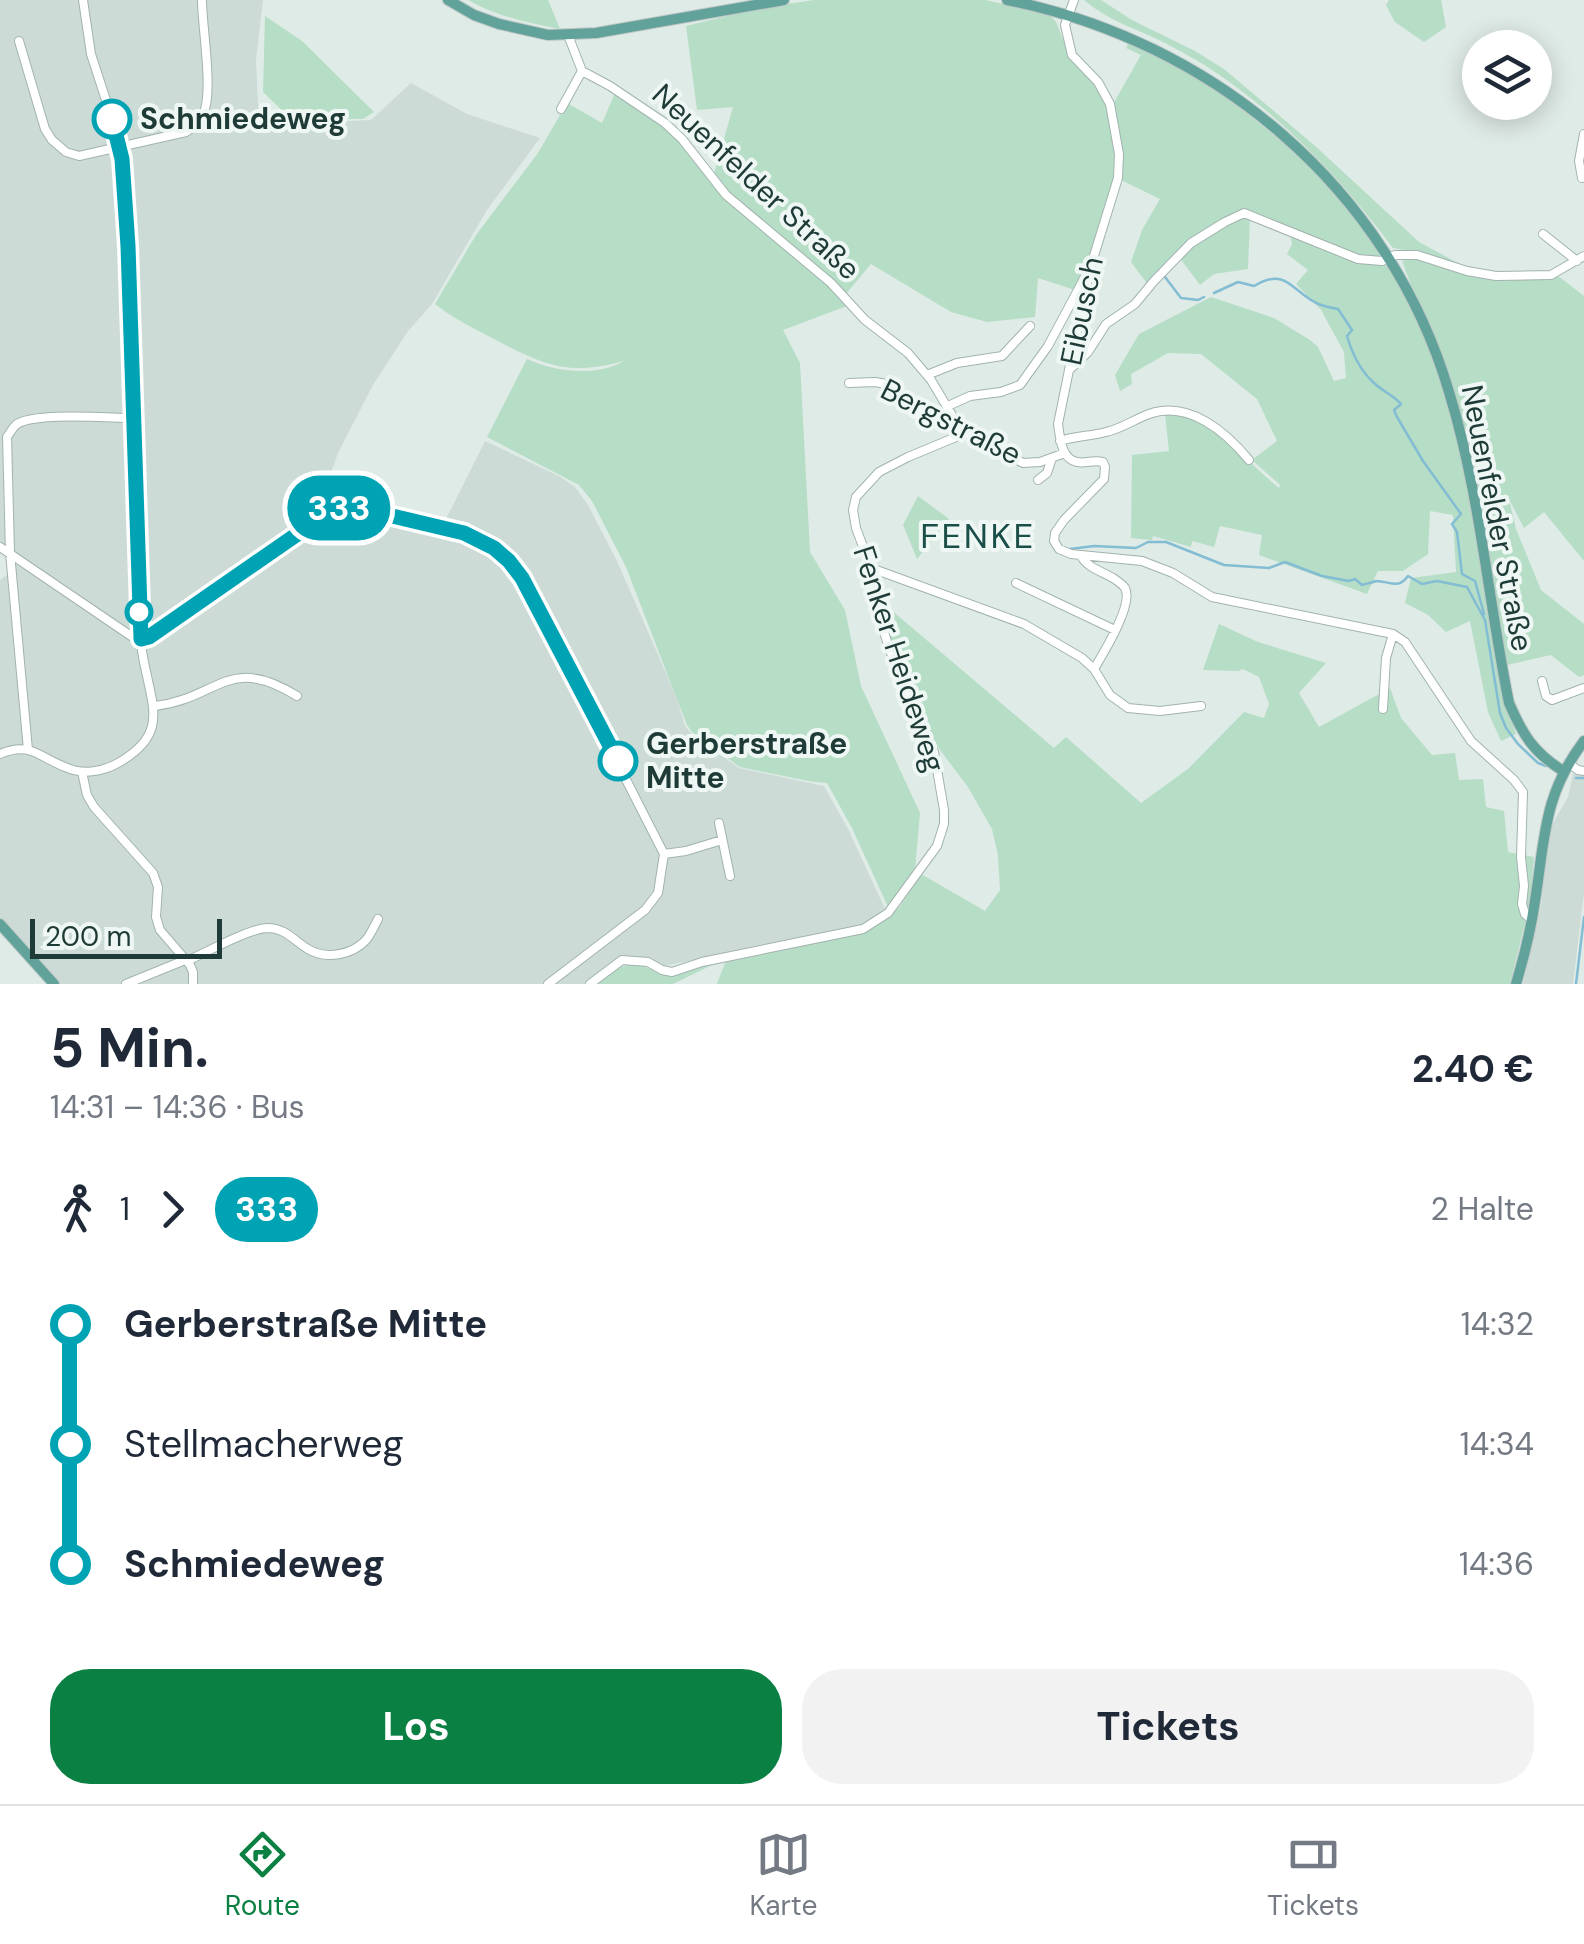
<!DOCTYPE html>
<html lang="de">
<head>
<meta charset="utf-8">
<style>
	body { margin:0; font-family:"DM Sans",sans-serif; background:#f2f2f3; color:#1f2937; height:100vh; display:flex; flex-direction:column; font-size:38px; white-space:nowrap }
	* { box-sizing:border-box; margin:0 }
	p { font-size:32px; color:#747a83 }
	.icon { flex:none; width:55px; height:55px; fill:none; stroke:currentColor; stroke-width:2; stroke-linecap:round; stroke-linejoin:round }
	.map { position:relative; height:984px; overflow:hidden }
	.sheet { display:flex; flex-direction:column; background:#fff; flex:1 }
	.sheet>* { flex:none }
	.badge { padding:0 20px; border-radius:32px; font-size:35px; line-height:65px }
	.fabs { position:absolute; left:1462px; top:30px; display:grid; gap:20px }
	.fabs a { display:grid; place-items:center; width:90px; height:90px; border-radius:50%; background:#fff; box-shadow:0 5px 25px #0003; font-size:50px }
	.scale { position:absolute; left:30px; bottom:25px; width:192px; box-sizing:border-box; padding-left:10px; border:5px solid #1f3b37; border-top:0; font-size:28px; line-height:35px; white-space:nowrap; color:#1f3b37; -webkit-text-stroke:8px #eff7f4; paint-order:stroke }
	.map>.badge { position:absolute; translate:-50% -50%; box-shadow:0 0 0 5px #fff }
	.legs { display:flex; align-items:center; gap:15px; height:110px; padding:0 50px; font-size:32px }
	.legs p { margin-inline-start:auto }
	.summary { display:flex; align-items:center; justify-content:space-between; height:170px; padding:0 50px }
	h1 { font-size:55px; font-weight:700; line-height:75px }
	.button { display:flex; gap:20px; margin-top:auto; padding:20px 50px }
	.button a { flex:1; height:115px; border-radius:40px; background:#0b8043; color:#fff; font-size:40px; font-weight:700; line-height:115px; text-align:center }
	.button a+a { background:#f2f2f3; color:#1f2937 }
	ul { padding:0 50px; list-style:none }
	li { display:flex; align-items:center; gap:35px; height:120px; font-size:38px }
	li i { display:grid; place-items:center; width:15px; height:100%; margin:0 12px; background:currentColor }
	li i::after { content:''; width:25px; height:25px; margin:-12px; border:8px solid; border-radius:50%; background:#fff }
	li p { margin-inline-start:auto }
	li:first-child i { background:linear-gradient(#0000 50%,currentColor 0) }
	li:last-child i { background:linear-gradient(currentColor 50%,#0000 0) }
	.menu { display:flex; justify-content:space-around; align-items:center; height:140px; border-top:2px solid #e0e1e3; background:#fff; font-size:28px; color:#747a83 }
	.menu a { display:grid; justify-items:center; gap:5px }
	.menu .current { color:#0b8043 }
	.map>svg:first-child { display:block }
	.built { fill:#cddbd6 }
	.green { fill:#b6ddc5 }
	.lines { fill:none; stroke-linecap:round; stroke-linejoin:round }
	.stream { stroke:#83bdd3; stroke-width:2.5 }
	.minor-casing { stroke:#a2b3af; stroke-width:10 }
	.major-casing { stroke:#c0c8c7; stroke-width:12 }
	.minor { stroke:#fff; stroke-width:8 }
	.major { stroke:#61a39a; stroke-width:10 }
	.line-1-casing { stroke:#fff; stroke-width:22 }
	.line-1 { stroke:#00a3b4; stroke-width:15 }
	.stop-1-dot { fill:#fff; stroke:#00a3b4; stroke-width:5 }
	.labels { text-anchor:middle; stroke-width:8; stroke-linejoin:round; paint-order:stroke }
	.stop-label { font-size:30px; font-weight:bold; fill:#1f3b37; stroke:#eff7f4; text-anchor:start }
	.street-label { font-size:30px; fill:#1f3b37; stroke:#eff7f4 }
	.quarter-label { font-size:35px; letter-spacing:2.5px; fill:#1a4e48; stroke:#eff7f4 }
</style>
</head>
<body>
<div class="map">
<svg width="1584" height="984" viewBox="0 0 1584 984">
	<rect width="100%" height="100%" fill="#dfebe7"/>
	<path class="built" d="M0,0H263L256,60L259,125L371,120L411,83L467,114L540,138L487,210L432,304L408,331L373,385L338,453L316,515L343,511L381,516L441,529L485,441L559,476L575,487L588,505L617,561L676,696L685,726L692,734L739,768L824,786L848,829L887,913L862,928L798,939L664,966L647,958L620,956L586,984H59L0,921V580L14,569L12,557L0,548Z
		M1584,773V892L1573,984H1523L1541,905L1549,830L1568,797L1573,774Z"/>
	<path class="green" d="M468,0H548L560,29C529,23 496,16 468,0Z
		M814,0H985L1049,14L1056,22L1070,57L1097,83L1108,104L1118,154L1116,178L1088,266L1075,290L1038,278L1035,317L987,322L951,312L871,264L845,295L738,203L713,177L733,107L697,110L686,26L760,8Z
		M1084,0H1101L1132,20L1195,51L1224,69L1314,145L1419,242L1467,268L1420,253L1393,248C1340,177 1280,114 1206,66C1193,58 1179,50 1165,43C1138,29 1108,21 1084,0Z
		M1389,0H1441L1446,27L1424,42L1395,22L1386,5Z
		M265,16L302,41L374,112L363,119H291L263,92Z
		M1129,42L1200,76L1295,152L1357,216L1383,258L1358,257L1245,212L1191,242L1149,286L1131,262L1142,230L1160,199L1121,180L1112,106L1141,55L1126,48Z
		M615,93L660,122L682,142L716,189L828,283L847,306L783,330L800,363L810,552L845,610L861,686L920,813L915,869L888,907L852,828L827,783L808,781L740,767L692,732L687,725L626,567L592,501L579,485L487,437L527,359C555,372 597,377 624,361C569,376 546,366 496,340C475,329 454,319 435,304L476,235L538,153L567,103L602,123Z
		M1244,216H1250L1248,269L1214,274L1200,285L1179,257L1192,244Z
		M1290,233L1359,261L1389,266L1426,325L1402,261L1417,257L1469,272L1557,275L1584,296V561L1544,512L1524,528L1509,499L1516,529L1541,590L1584,624V675L1579,677L1551,655L1498,667L1508,711L1516,734L1501,741L1488,712L1470,621L1446,632L1428,615L1405,603L1411,578L1456,572L1453,515L1430,511L1428,554L1403,571H1378L1367,594L1259,555L1262,535L1220,526L1214,547L1192,541L1191,547L1153,536L1152,540L1131,538L1132,455L1169,451L1165,414C1214,416 1243,459 1279,488L1280,485L1252,460L1277,441L1257,399L1201,354L1168,353L1131,374L1132,384L1120,391L1115,375L1139,334L1211,297L1274,318L1310,340L1318,347L1334,381L1346,378L1344,352L1321,310L1296,284L1308,270L1287,254L1292,244Z
		M918,496L949,519L917,559L903,525Z
		M877,598L1054,748L1066,737L1141,803L1188,769L1244,712L1264,718L1269,704L1259,677L1243,669L1238,671L1203,670L1219,624L1258,642L1326,663L1299,693L1319,727L1390,688L1401,718L1432,755L1455,753L1459,780L1483,779L1486,807L1504,811L1508,852L1534,857L1530,903L1510,984H717L726,960L863,931L899,908L921,874L985,911L1000,890L998,855L992,829L968,787L928,734L896,663Z
		M718,962L673,984H593C628,959 631,960 670,977Z"/>
	<g class="lines">
		<path class="stream" d="M1165,277L1181,298L1198,300L1204,297
			M1214,293L1238,282L1254,286C1288,265 1293,295 1321,305C1327,307 1333,308 1338,309L1352,330L1347,336C1352,353 1360,370 1373,382C1382,391 1393,395 1401,404L1394,410L1397,417L1423,461L1461,514L1452,524L1457,532L1462,574L1475,581L1484,614
			M1070,549L1094,546L1136,548L1148,542H1166L1224,565L1269,568L1285,562L1322,576L1349,581L1355,579L1362,585C1364,584 1375,582 1376,581C1390,581 1398,590 1408,576L1422,584L1437,581L1467,587L1485,620L1500,713L1506,728L1518,744L1538,763L1546,766
			M1576,778H1584
			M1576,984L1584,917"/>
		<defs>
			<path id="minor" d="M1074,0L1065,25L1072,55L1098,82L1110,104L1119,154L1118,178L1089,272L1058,424C1060,437 1061,459 1077,462C1087,464 1093,459 1103,462L1105,467L1104,479L1064,520L1055,533L1054,541L1059,549L1071,554L1142,561L1173,573L1212,597L1393,634L1405,642L1471,741L1514,780L1523,792L1521,857L1524,886L1522,904L1525,914L1532,920
				M568,35L582,71L610,86L665,123L682,139L726,195L831,283L865,320L908,353L931,380L962,432
				M19,41L45,129L52,140L66,152L79,156L186,132C193,128 199,123 203,115C214,92 202,28 202,0
				M561,109L582,71
				M1582,178L1579,161L1584,134
				M1543,234L1577,261
				M1069,370L1088,352L1106,324L1135,304L1154,281L1191,243L1225,222L1244,213L1358,259L1382,261L1395,255H1417L1467,271L1496,276L1551,275L1584,256
				M927,375L957,363L1002,356L1030,326
				M849,383L875,382L892,385L914,406L1023,463L1040,462L1065,453
				M948,406L970,396L1001,392L1020,385L1048,346L1086,275
				M1060,441C1076,436 1091,436 1106,432C1121,429 1135,419 1149,414C1189,400 1226,432 1249,460
				M1038,480L1047,473L1052,458
				M0,547L134,638L141,639
				M1081,556C1088,568 1101,571 1113,578C1116,580 1124,586 1125,588C1134,604 1103,654 1094,669
				M871,568L1024,624L1082,658L1094,669L1110,695L1128,708L1160,711L1201,706
				M1016,583L1115,630
				M141,639L149,637L332,510L350,506C397,516 472,526 507,559C522,574 531,595 541,613L664,854L658,893L645,910L548,984
				M1542,681L1546,696L1552,700L1584,688
				M155,706C218,699 228,653 297,696
				M1383,709L1386,658L1393,634
				M28,750L10,553L7,437C10,433 13,427 17,424C36,412 108,418 133,418
				M0,754C30,741 39,757 65,767C82,775 102,772 118,763C168,735 153,708 144,662C140,644 140,626 139,607L128,246L122,159L116,131L91,54L83,0
				M1568,763L1578,770L1584,771
				M82,772L87,795L94,807L153,873L158,887L156,917L160,930L190,965L193,972V984
				M719,823L730,876
				M664,854L686,851L722,840
				M187,961C207,952 248,929 267,928C286,928 294,941 308,949C326,960 352,955 366,940C371,934 375,925 378,919
				M126,984L185,960
				M590,984L622,960L648,962L662,970L672,972L702,962L863,929L888,913L937,846L944,824V810L934,752L890,651L879,616L871,568L856,528L853,510L856,497L879,472L908,457L956,437L962,432"/>
			<path id="major" d="M448,0L474,15L499,24L548,35L596,33L784,0
				M1007,0C1213,41 1389,188 1449,392C1480,493 1488,600 1509,703C1523,735 1533,752 1563,771
				M0,924L54,984
				M1516,984C1524,957 1531,929 1535,901C1545,838 1543,795 1584,741"/>
		</defs>
		<use href="#minor" class="minor-casing"/>
		<use href="#major" class="major-casing"/>
		<use href="#minor" class="minor"/>
		<use href="#major" class="major"/>
	</g>
	<g class="lines">
		<defs>
			<path id="line-1" d="M112,119L122,159L128,246L141,639L149,637L332,510L350,506L464,533L494,548L509,561L522,578L618,761"/>
		</defs>
		<use href="#line-1" class="line-1-casing"/>
		<use href="#line-1" class="line-1"/>
	</g>
	<g class="stop-1-dot">
		<circle cx="112" cy="119" r="18"/>
		<circle cx="139" cy="612" r="12"/>
		<circle cx="618" cy="761" r="18"/>
	</g>
	<g class="labels">
		<g class="stop-label">
			<text x="140" y="129">Schmiedeweg</text>
			<text x="646" y="754">Gerberstraße<tspan x="646" dy="34">Mitte</tspan></text>
		</g>
		<g class="street-label">
			<text transform="translate(756 182) rotate(43)" y="10">Neuenfelder Straße</text>
			<text transform="translate(1082 311) rotate(-78)" y="10">Eibusch</text>
			<text transform="translate(951 422) rotate(27)" y="10">Bergstraße</text>
			<text transform="translate(1497 518) rotate(79)" y="10">Neuenfelder Straße</text>
			<text transform="translate(899 659) rotate(72)" y="10">Fenker Heideweg</text>
		</g>
		<g class="quarter-label">
			<text x="978" y="548">FENKE</text>
		</g>
	</g>
</svg>
<div class="fabs">
<a><svg class="icon" aria-label="layers" viewBox="0 0 24 24"><path d="M12 4l9 5-9 5-9-5zM3 14l9 5 9-5"/></svg></a>
</div>
<div class="scale">200 m</div>
<b class="badge" style="left:339px;top:508px;background:#00a3b4;color:#fff">333</b>
</div>
<section class="sheet">
<div class="summary"><div><h1>5 Min.</h1><p>14:31 – 14:36 · Bus</p></div><b>2.40 €</b></div>
<div class="legs"><svg class="icon" aria-label="walk" viewBox="0 0 24 24"><circle cx="13" cy="4" r="2"/><path d="M13 8l-2 6 4 7M11 14l-3 7M7 12l3-4h3l4 4"/></svg>1<svg class="icon" aria-label="forward" viewBox="0 0 24 24"><path d="M9 5l7 7-7 7"/></svg><b class="badge" style="background:#00a3b4;color:#fff">333</b><p>2 Halte</p></div>
<ul>
<li><i style="color:#00a3b4"></i><b>Gerberstraße Mitte</b><p>14:32</p></li>
<li><i style="color:#00a3b4"></i><span>Stellmacherweg</span><p>14:34</p></li>
<li><i style="color:#00a3b4"></i><b>Schmiedeweg</b><p>14:36</p></li>
</ul>
<div class="button"><a>Los</a><a>Tickets</a></div>
</section>
<nav class="menu">
<a class="current"><svg class="icon" aria-label="directions" viewBox="0 0 24 24"><path d="M12 3l9 9-9 9-9-9zM9 14v-3h6M13 9l2 2-2 2"/></svg>Route</a>
<a><svg class="icon" aria-label="map" viewBox="0 0 24 24"><path d="M3 6l6-2 6 2 6-2v14l-6 2-6-2-6 2zM9 4v14M15 6v14"/></svg>Karte</a>
<a><svg class="icon" aria-label="tickets" viewBox="0 0 24 24"><path d="M3 7h18v10H3zM15 7v10"/></svg>Tickets</a>
</nav>
</body>
</html>
